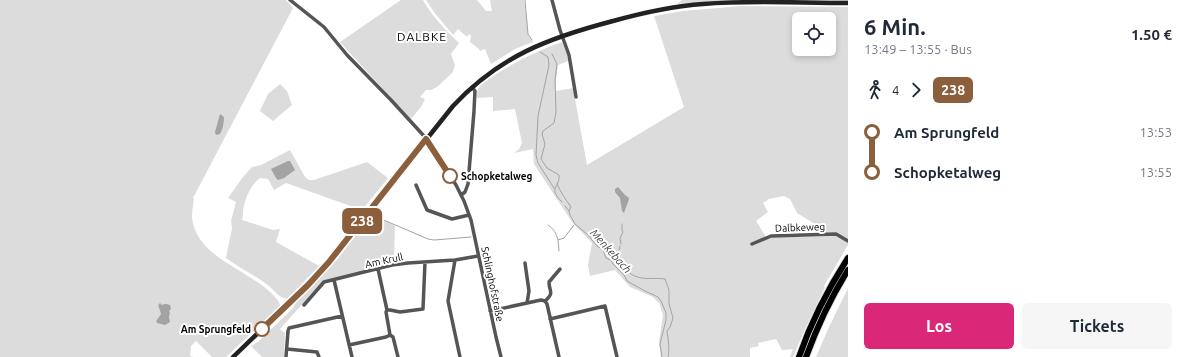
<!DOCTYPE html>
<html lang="de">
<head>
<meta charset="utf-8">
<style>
	body { margin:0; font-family:Ubuntu,sans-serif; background:#f6f6f7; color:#1f2937; height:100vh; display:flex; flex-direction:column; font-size:15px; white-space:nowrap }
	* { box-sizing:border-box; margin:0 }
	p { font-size:13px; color:#747a83 }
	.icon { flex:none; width:22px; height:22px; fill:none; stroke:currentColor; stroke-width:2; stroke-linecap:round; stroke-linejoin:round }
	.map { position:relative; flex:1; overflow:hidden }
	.details { display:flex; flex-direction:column; background:#fff; width:340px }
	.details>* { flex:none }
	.badge { padding:0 8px; border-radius:6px; font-size:14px; line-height:26px }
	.tools { position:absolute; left:792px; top:12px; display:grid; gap:8px }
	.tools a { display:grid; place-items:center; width:44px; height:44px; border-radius:6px; background:#fff; box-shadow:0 2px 6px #0003; font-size:20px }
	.map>.badge { position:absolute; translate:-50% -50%; box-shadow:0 0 0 2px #fff }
	.legs { display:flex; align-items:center; gap:6px; height:44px; padding:0 16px; font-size:13px }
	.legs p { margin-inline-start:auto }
	.head { display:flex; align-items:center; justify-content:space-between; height:68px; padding:0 16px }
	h1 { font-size:22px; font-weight:700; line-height:30px }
	.primary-button { display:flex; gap:8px; margin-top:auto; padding:8px 16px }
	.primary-button a { flex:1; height:46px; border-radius:6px; background:#db2777; color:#fff; font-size:16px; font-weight:700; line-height:46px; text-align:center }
	.primary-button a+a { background:#f6f6f7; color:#1f2937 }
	ul { padding:0 16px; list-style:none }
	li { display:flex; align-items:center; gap:14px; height:40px; font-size:15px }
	li i { display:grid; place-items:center; width:6px; height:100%; margin:0 5px; background:currentColor }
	li i::after { content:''; width:10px; height:10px; margin:-5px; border:3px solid; border-radius:50%; background:#fff }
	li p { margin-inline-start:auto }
	li:first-child i { background:linear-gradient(#0000 50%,currentColor 0) }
	li:last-child i { background:linear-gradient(currentColor 50%,#0000 0) }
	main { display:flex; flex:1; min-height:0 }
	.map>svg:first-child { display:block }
	.green { fill:#dcdcdc; fill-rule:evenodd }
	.water { fill:#a3a3a3 }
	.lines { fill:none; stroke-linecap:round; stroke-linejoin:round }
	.stream { stroke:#a3a3a3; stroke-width:1 }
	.highway-casing { stroke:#dbdbdb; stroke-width:8 }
	.street { stroke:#555; stroke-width:3.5 }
	.secondary { stroke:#222; stroke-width:4.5 }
	.highway { stroke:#000; stroke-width:6 }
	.line-1-casing { stroke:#fff; stroke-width:9 }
	.line-1 { stroke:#8b5e3c; stroke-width:6 }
	.stop-1-dot { fill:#fff; stroke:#8b5e3c; stroke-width:2 }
	.labels { text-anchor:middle; stroke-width:4; stroke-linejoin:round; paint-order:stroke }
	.stop-label { font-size:10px; font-weight:bold; fill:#000; stroke:#fff; text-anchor:start }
	.street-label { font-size:10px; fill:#000; stroke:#fff }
	.water-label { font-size:11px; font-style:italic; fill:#444; stroke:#fff }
	.quarter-label { font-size:12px; letter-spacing:1px; fill:#000; stroke:#fff }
</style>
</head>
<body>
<main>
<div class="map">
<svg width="848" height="357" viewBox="0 0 848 357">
	<rect width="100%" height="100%" fill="#fff"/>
	<path class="green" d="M0,0H286L293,8L193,198L194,199C193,205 192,211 192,218C197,261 256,270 279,302L280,306L226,357H212L196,341L191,346L190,356L194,357H0ZM158,304L163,305L170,313L169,317L159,323H157L156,321L161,314Z
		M401,0H423C434,19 444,28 459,43L451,54L455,65L453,72L437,87L431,90H426L420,97L425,99L421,107L411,119C387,93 363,68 340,42Z
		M426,0H477L486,11H492L490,0H524L528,29V35L533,42L515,49L491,64L485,49L480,51L479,49L470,42L471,36L469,34L467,37L458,29L453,35L434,12Z
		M682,0H848V1L742,0L677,4Z
		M742,6L848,7V239C837,232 827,233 815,233V224L797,213L790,199L784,196L769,199L763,203L768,212L756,221L766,237L836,236L840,238L848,243V245L824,286L825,287L805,329L793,357H790L793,349L782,350L776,339L758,343L759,346L750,348V357H661L659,342L663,315L659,303L653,297L630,287L615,270L590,276L588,265L592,243L572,222L534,164L533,149L514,153L519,149L522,143L515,109L493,111V97L477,98C477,95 477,92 478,89C481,84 488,80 492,77C514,62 537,51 562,42L567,54L568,61L558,65L556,80V91L573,88L587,165L684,107L654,16L682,11ZM799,19H829V49H799Z
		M280,84L287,91L292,105L273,121L260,111L268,94Z
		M290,150L305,177L309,180H314L367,162L388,178L362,210L286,183L274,190L268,179L260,178C250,186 245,198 243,211C243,214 243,217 242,220L273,230L280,229L276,242L319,266L287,299C279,298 275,291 269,286C255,275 239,268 226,258L232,228L231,221L236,202L228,198L243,177L252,167L261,165Z
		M373,214L395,226L394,262L377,266L376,268L323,281L280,329L285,333L284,357H262L251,346L259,341L293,308L296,302L335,261H336Z
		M848,288V357H816L829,327Z"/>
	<path class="water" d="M220,114L224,117C224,122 223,129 220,134L216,135L215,132Z
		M288,161H290L295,170L284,178L278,180L276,178L271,169Z
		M618,187L625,195L628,197L629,199L624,213L622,211L620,198L615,192V189Z
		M160,303L162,305L164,304H167L170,305L171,309L169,311L170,313L169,317L170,322L165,325L157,323L156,321L161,314L158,305Z"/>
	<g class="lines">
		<path class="stream" d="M525,0L528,34L532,40
			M540,52L548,57L549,65L538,116L536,155L538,163L554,188
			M552,54L557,64L555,80L556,112L554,123L543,131L542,134L545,144L541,159L547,168L559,175C560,189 547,187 562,202
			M557,184C560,191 566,200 571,207L569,211
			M565,206L569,211L570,215L575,224L588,235L597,246L603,250L606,258L611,260L613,264L624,275L627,281L645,291L658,297L661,301L666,313V320L660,344L662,357
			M372,215L428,239L434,240L471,237
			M548,225C554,229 556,233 558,240L564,238L574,225
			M558,240L559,251
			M621,244L620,238L623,232L622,230V224
			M619,250L620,246
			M618,253L620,257
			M625,264L626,270C639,282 649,277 665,279L669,290V304L673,318L670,327L667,331C668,339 670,350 668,357"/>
		<defs>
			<path id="highway" d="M799,357C811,322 828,289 848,258
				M806,357C817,327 831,297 848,270"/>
		</defs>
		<use href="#highway" class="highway-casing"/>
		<path class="street" d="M290,0L324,27L347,55L391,100L424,136L427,143L440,160L456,185L464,201L471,220L496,337L501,357
			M552,0L560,30L569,55L576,97
			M472,87L475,91L474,110
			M416,185L427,210L452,219L469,215
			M461,195L465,192L468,184L474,111
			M752,244L771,236L836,234L848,241
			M455,260L448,301L460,357
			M525,263L529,291L527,303
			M378,269L387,310L386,312L390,335L393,337L398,357
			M334,280L352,357
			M545,301C555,292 549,292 549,282L560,269
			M304,305L324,282L392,265L408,263L455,260L478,256
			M387,310H390L400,312L423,309L425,262
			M490,311L541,300L545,301L547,304L559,357
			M550,319L605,306L617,357
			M349,345L386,337L390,335
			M287,349L317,352L319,357
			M286,357L288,331L289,328L342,316"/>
		<path class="secondary" d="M233,357L308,285L324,268L453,106C500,56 548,38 613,21C642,13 672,6 703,4C751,0 799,3 848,3"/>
		<use href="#highway" class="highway"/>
	</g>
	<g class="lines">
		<defs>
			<path id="line-1" d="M262,329L308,285L329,262L426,139L450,176"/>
		</defs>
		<use href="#line-1" class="line-1-casing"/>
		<use href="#line-1" class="line-1"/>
	</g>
	<g class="stop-1-dot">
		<circle cx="450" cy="176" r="7"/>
		<circle cx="262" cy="329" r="7"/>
	</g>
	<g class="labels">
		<g class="stop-label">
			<text x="461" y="180">Schopketalweg</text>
			<text x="251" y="333" text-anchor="end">Am Sprungfeld</text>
		</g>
		<g class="street-label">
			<text transform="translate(800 227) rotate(-2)" y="4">Dalbkeweg</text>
			<text transform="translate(384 260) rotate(-12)" y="4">Am Krull</text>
			<text transform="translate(493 284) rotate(78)" y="4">Schlinghofstraße</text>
		</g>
		<g class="water-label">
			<text transform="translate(611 251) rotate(48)" y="4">Menkebach</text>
		</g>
		<g class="quarter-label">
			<text x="422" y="41">DALBKE</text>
		</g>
	</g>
</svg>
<div class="tools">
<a><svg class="icon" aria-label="locate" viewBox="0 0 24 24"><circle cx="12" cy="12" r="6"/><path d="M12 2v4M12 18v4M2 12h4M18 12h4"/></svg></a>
</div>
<b class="badge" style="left:362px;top:221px;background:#8b5e3c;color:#fff">238</b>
</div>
<section class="details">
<div class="head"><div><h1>6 Min.</h1><p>13:49 – 13:55 · Bus</p></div><b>1.50 €</b></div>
<div class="legs"><svg class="icon" aria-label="walk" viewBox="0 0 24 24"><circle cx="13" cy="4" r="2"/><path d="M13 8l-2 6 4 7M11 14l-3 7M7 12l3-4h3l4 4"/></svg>4<svg class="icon" aria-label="forward" viewBox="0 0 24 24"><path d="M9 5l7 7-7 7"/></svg><b class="badge" style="background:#8b5e3c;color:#fff">238</b></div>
<ul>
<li><i style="color:#8b5e3c"></i><b>Am Sprungfeld</b><p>13:53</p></li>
<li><i style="color:#8b5e3c"></i><b>Schopketalweg</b><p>13:55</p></li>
</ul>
<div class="primary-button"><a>Los</a><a>Tickets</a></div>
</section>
</main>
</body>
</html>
